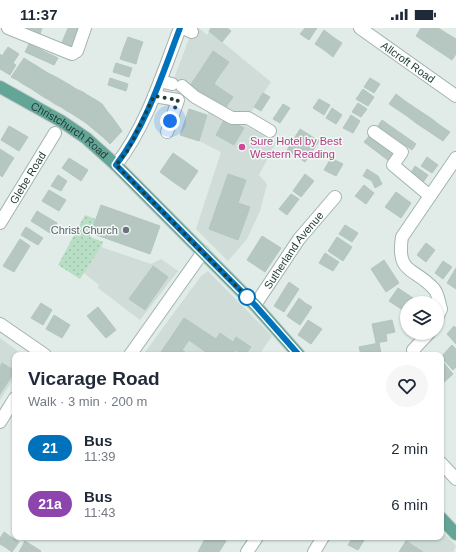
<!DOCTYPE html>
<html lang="en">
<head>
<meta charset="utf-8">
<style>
	body { margin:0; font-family:Arial,sans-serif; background:#f6f6f7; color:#1f2937; height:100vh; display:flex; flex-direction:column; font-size:15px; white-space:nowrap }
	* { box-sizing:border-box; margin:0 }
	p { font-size:13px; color:#747a83 }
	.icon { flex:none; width:22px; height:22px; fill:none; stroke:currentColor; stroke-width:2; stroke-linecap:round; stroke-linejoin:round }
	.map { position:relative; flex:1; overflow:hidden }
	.panel { position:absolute; left:12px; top:324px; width:432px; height:188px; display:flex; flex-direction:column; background:#fff; border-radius:8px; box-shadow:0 1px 3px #0004 }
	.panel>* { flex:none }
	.badge { padding:0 8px; border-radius:13px; font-size:14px; line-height:26px }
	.tools { position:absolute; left:400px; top:268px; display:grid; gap:8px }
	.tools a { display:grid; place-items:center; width:44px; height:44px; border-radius:50%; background:#fff; box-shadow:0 1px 3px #0004; font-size:20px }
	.you { position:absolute; width:20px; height:20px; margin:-10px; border:3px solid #fff; border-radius:50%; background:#1a73e8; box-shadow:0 0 0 6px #1a73e833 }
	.map>.badge { position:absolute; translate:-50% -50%; box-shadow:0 0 0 2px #fff }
	.round { display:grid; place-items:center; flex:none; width:42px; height:42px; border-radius:21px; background:#f6f6f7 }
	.head { display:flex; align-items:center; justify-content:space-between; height:68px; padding:0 16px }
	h1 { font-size:19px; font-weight:600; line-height:30px }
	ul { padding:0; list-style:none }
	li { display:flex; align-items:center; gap:12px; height:56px; padding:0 16px }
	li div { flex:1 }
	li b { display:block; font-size:15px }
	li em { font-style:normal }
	li .badge { min-width:44px; font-weight:700; text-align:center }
	.status { display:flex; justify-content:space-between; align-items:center; height:28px; padding:0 20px; background:#fff; direction:ltr }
	.status svg { height:11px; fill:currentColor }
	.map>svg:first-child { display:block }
	.built { fill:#cfdcd7 }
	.grass { fill:url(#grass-dots) }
	.building { fill:#b6c7c1; stroke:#b3c6bf }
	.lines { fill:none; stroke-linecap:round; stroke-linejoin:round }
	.minor-casing { stroke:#a3b4b0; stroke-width:14 }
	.major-casing { stroke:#c1c9c7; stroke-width:14 }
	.minor { stroke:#fff; stroke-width:12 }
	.major { stroke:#63a597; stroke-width:12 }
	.line-casing { stroke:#fff; stroke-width:9 }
	.line { stroke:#0072bc; stroke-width:6 }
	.walk { stroke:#203e38; stroke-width:4; stroke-dasharray:0 7.2 }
	.hotel-dot { fill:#d1479c; stroke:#f2f9f5; stroke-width:1.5 }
	.worship-dot { fill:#6b7280; stroke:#f2f9f5; stroke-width:1.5 }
	.stop-dot { fill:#fff; stroke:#0072bc; stroke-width:2 }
	.labels { text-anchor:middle; stroke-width:3; stroke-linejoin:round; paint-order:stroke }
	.street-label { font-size:11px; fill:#203e38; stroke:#f2f9f5 }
	.hotel-label { font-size:11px; fill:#b23c85; stroke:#f2f9f5; text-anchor:start }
	.worship-label { font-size:11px; fill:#5b616d; stroke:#f2f9f5; text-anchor:end }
</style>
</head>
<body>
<div class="status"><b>11:37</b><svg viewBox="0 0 49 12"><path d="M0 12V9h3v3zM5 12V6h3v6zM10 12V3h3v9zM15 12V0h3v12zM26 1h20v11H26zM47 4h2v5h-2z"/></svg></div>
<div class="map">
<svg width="456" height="524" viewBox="0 0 456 524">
	<defs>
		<pattern id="grass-dots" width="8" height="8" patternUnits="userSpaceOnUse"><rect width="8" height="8" fill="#b8dfc5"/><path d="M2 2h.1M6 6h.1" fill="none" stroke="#9ec0aa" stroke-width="1.8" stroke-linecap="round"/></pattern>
	</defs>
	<rect width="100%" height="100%" fill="#e1ece8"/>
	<path class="built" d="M193,0H199L207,7L209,3L271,54L243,96L276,115L259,147L267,156L260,183L247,211L228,233L196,201L221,124L199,113L209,82L170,61Z
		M101,219L151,236L161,231L178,243L140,292L98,260L99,257L84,245Z
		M208,243L272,308L259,327H143L201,248Z
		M0,310L23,327H15V348L0,372Z
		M441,502L456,518L453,524H399L408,509H441Z"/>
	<path class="grass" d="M85,187L96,191L90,209L103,214L101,219L80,251L58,237Z"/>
	<path class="building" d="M28,0H42L39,9L27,4Z
		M68,0H78L69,23L60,19Z
		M211,0H227L231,3L222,14L209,3Z
		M305,0H317L309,12L300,6Z
		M421,0H438L428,16L416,8Z
		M438,0L451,8L440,24L428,16Z
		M324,2L333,9L324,22L315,16Z
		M451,8L456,11V26L452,32L440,24Z
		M128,9L143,14L139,25L124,19Z
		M333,9L342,15L333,29L324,22Z
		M29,16L58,30L54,37L25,24Z
		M8,19L19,26L13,35L16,37L10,47L0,41V26L2,28Z
		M124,19L139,25L136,36L120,31Z
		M213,23L229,34L217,51L202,40Z
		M24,30L30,34L17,52L11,49Z
		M30,34L37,38L23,56L17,52Z
		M116,35L132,40L129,49L113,44Z
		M37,38L43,42L30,60L23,56Z
		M202,40L217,51L214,56L233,69L224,82L189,59Z
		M43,42L50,46L36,64L30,60Z
		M50,46L56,49L42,68L36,64Z
		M56,49L63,53L49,72L42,68Z
		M110,50L128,56L126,63L108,57Z
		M370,50L380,56L374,65L364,59Z
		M63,53L70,57L55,76L49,72Z
		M70,57L76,61L61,79L55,76Z
		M76,61L83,64L67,83L61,79Z
		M363,61L374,69L368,78L356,71Z
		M83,64L89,68L74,87L67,83Z
		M263,65L270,69L261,83L254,79Z
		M396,66L405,73L398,82L389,76Z
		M89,68L96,72L80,91L74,87Z
		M319,71L330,77L324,87L313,80Z
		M96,72L102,76L86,95L80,91Z
		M405,73L414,79L407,88L398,82Z
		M358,75L367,81L361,89L352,84Z
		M102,76L107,83L92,100L86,95Z
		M283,76L290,80L280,95L273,91Z
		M414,79L423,85L416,95L407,88Z
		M332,80L342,87L336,96L326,90Z
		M189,81L207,87L199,113L180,107Z
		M107,83L112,89L98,105L92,100Z
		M423,85L432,91L425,101L416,95Z
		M351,87L360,93L353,105L343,100Z
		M112,89L117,96L104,110L98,105Z
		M225,90L244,100L234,117L216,107Z
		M432,91L441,98L434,107L425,101Z
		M382,92L416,116L412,122L378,98Z
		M117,96L122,103L110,116L104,110Z
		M9,98L28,109L19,123L1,112Z
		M441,98L450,104L443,113L434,107Z
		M300,101L319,113L305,134L287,122Z
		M370,107L395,126L389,133L364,114Z
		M0,121L14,130L10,136L0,130Z
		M173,125L186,134L172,153L160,144Z
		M427,129L438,137L432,145L421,138Z
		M0,130L10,136L2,149L0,147Z
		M69,130L88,142L81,153L62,140Z
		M331,130L343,136L336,148L324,142Z
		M186,134L198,143L185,162L172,153Z
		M415,138L428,147L422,156L409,148Z
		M367,141L378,148L382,156L375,160L372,153L363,148Z
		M228,146L246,152L238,175L250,179L238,212L209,201Z
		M305,146L314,153L301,169L293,163Z
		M58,147L67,153L61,163L51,158Z
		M364,157L374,165L366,176L355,168Z
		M49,162L66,172L59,183L42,173Z
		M396,164L411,175L401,190L385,179Z
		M291,166L299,171L287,187L279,181Z
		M101,177L160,198L150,226L91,205Z
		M37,183L57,195L50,205L31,193Z
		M345,197L358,205L352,214L339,206Z
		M26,199L43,210L38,217L21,207Z
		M262,208L281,220L265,244L247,232Z
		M337,209L352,219L343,233L328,223Z
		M20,211L30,218L14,244L3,238Z
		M426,215L435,222L426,234L417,227Z
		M325,225L339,234L333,243L319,235Z
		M384,232L399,255L386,264L371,241Z
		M443,233L452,239L443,251L435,245Z
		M153,238L168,249L145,282L129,271Z
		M456,240V261L447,255Z
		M289,254L299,261L284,284L274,278Z
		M398,260L413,270L410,275H407L404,283L389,273Z
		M299,270L305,275L294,293L287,288Z
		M41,275L52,282L43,297L31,290Z
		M305,275L312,279L300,297L294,293Z
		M98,279L116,302L106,310L87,288Z
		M54,287L70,297L62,310L46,301Z
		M184,290L216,311L220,305L233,314L236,309L251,319L245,327L235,322L232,327H210L189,312L182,322L189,327H159Z
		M308,292L322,301L311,316L298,307Z
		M392,292L395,304L386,306L387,313L376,315L372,296Z
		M454,298L456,300V316L447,306Z
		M379,315L381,325L361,327L359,319Z
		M452,317L456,321V339L453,342L441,329Z
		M442,333L453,346L441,357V334Z
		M2,335L15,343L0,366V339Z
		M4,504L11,509L5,519L0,516V510Z
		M11,509L19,514L12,524L5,519Z
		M206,509H220L226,513L219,524H198Z
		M353,509H366L358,522L348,517Z
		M25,513L41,523L40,524H19Z
		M406,513L423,524H399Z"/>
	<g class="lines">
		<defs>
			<g id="minor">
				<path d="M8,0L72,26L77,23L85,0"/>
				<path d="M183,0L192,4"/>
				<path id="s1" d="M360,0L456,68"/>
				<path d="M160,53L172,56"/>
				<path d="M182,58L195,69L232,90H248L270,103"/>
				<path d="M154,68L178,72L167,104"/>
				<path d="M374,104L402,124L393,137L430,168"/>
				<path d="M116,137C147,97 162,47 180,0"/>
				<path id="s2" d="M0,195L55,105"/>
				<path id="s3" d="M255,277L299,211L335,169"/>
				<path d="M437,290L441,281C439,275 438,265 434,261C415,239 396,247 402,209L456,130"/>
				<path d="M0,296L45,327"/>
				<path d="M130,327L203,224"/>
				<path d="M415,327L413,322L429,305"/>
				<path d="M0,394L15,370"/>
				<path d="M441,435L456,451"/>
				<path d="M247,524L257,509"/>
				<path d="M314,524L323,509"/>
			</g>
			<g id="major">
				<path id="s4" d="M0,59L61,93L86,110L116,137L255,277L299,327"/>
				<path d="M441,490L456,506"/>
			</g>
		</defs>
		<use href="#minor" class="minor-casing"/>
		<use href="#major" class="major-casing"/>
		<use href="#minor" class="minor"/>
		<use href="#major" class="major"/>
	</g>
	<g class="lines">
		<defs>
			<path id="line" d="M180,0C162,47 147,96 116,137L255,277L299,327"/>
		</defs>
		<use href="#line" class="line-casing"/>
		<use href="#line" class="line"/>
		<path class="walk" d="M170,93L178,72L154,68L128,122L116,137L247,269"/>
	</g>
	<circle class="hotel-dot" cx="242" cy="119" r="4"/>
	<circle class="worship-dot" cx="126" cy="202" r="4"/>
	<circle class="stop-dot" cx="247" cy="269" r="8"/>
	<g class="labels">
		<g class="street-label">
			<text dy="4" stroke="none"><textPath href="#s1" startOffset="59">Allcroft Road</textPath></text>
			<text dy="4" stroke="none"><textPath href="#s4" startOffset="82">Christchurch Road</textPath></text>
			<text dy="4" stroke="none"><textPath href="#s2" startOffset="53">Glebe Road</textPath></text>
			<text dy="4" stroke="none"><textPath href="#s3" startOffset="67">Sutherland Avenue</textPath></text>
		</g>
		<g class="hotel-label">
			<text x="250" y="117">Sure Hotel by Best<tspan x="250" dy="13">Western Reading</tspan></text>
		</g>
		<g class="worship-label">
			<text x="118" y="206">Christ Church</text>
		</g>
	</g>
</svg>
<div class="tools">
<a><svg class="icon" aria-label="layers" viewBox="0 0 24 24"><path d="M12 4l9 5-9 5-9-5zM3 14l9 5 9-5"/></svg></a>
</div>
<div class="you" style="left:170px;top:93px"></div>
<section class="panel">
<div class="head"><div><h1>Vicarage Road</h1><p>Walk · 3 min · 200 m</p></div><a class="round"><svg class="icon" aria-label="heart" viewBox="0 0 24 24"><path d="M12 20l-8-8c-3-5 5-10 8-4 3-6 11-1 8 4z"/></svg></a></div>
<ul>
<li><span class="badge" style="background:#0072bc;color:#fff">21</span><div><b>Bus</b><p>11:39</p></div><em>2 min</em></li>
<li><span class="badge" style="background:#8e44ad;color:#fff">21a</span><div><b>Bus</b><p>11:43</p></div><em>6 min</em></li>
</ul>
</section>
</div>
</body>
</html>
